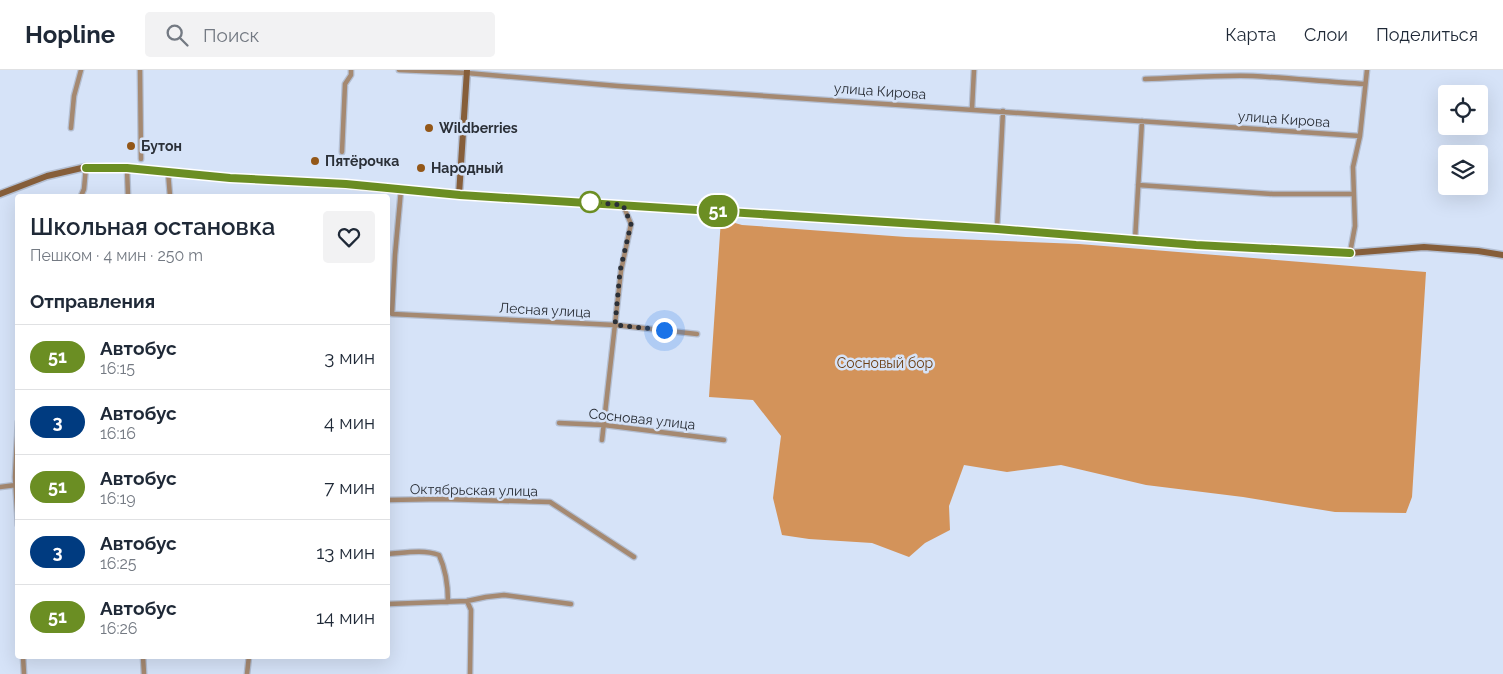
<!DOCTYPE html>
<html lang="ru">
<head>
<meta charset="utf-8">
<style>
	body { margin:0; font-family:Raleway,sans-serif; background:#f2f2f3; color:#1f2937; height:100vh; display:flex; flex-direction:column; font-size:19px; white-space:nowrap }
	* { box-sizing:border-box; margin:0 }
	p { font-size:16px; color:#747a83 }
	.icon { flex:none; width:28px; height:28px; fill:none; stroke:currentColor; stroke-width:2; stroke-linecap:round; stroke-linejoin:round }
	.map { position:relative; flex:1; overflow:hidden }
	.details { position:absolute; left:15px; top:124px; width:375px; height:465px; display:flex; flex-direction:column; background:#fff; border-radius:5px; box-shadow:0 5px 20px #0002 }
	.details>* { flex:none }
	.badge { padding:0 10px; border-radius:16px; font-size:18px; line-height:32px }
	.fabs { position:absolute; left:1438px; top:15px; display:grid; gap:10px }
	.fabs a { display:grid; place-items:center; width:50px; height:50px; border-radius:5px; background:#fff; box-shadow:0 5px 20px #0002; font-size:25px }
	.you { position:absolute; width:25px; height:25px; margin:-12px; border:4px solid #fff; border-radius:50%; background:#1a73e8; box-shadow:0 0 0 8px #1a73e833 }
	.map>.badge { position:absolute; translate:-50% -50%; box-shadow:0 0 0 2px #fff }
	h2 { padding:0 15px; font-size:19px; line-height:45px }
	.round { display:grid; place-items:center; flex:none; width:52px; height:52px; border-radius:5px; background:#f2f2f3 }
	.overview { display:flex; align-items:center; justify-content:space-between; height:85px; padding:0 15px }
	h1 { font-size:24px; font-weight:600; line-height:38px }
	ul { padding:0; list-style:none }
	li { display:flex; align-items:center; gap:15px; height:65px; padding:0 15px; border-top:1px solid #e0e1e3 }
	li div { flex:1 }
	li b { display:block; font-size:19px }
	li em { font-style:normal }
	li .badge { min-width:55px; font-weight:700; text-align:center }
	header { display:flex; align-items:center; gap:30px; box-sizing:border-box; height:70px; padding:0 25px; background:#fff; border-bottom:1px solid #e0e1e3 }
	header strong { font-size:24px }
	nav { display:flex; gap:28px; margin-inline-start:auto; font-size:18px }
	.search { width:350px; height:45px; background:#f2f2f3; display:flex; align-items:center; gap:12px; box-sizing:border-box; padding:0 18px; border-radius:5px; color:#747a83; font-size:19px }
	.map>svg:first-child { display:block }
	.forest { fill:#d3935a }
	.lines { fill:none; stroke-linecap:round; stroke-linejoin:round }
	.street-casing { stroke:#b4bfd2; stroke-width:7 }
	.secondary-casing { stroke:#b4bfd2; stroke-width:9 }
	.street { stroke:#a58971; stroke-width:4.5 }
	.secondary { stroke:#865e3a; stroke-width:6 }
	.line-casing { stroke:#fff; stroke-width:11 }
	.line { stroke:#6b8e23; stroke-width:8 }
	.walk { stroke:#2b3038; stroke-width:5; stroke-dasharray:0 9 }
	.poi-dot { fill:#935718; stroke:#d6e3f8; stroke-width:2 }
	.stop-dot { fill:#fff; stroke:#6b8e23; stroke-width:2.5 }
	.labels { text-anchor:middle; stroke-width:5; stroke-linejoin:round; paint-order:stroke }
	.street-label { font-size:14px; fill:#2b3038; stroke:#d6e3f8 }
	.poi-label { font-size:14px; font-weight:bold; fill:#2b3038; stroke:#d6e3f8; text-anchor:start }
	.park-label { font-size:14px; fill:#6d4116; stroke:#d6e3f8 }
</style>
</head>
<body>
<header>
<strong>Hopline</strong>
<div class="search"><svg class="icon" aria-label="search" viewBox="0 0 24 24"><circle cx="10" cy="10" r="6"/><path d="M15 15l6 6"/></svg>Поиск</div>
<nav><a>Карта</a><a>Слои</a><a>Поделиться</a></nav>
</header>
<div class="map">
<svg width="1503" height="604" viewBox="0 0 1503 604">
	<rect width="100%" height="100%" fill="#d6e3f8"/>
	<path class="forest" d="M721,149L742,155L906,167L1079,174L1426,202L1412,427L1406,443L1335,442L1243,427L1146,415L1061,395L1007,402L964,395L949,436L950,460L925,473L909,487L872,473L809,469L782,465L773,428L781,366L753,330L709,327Z"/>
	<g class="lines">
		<defs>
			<path id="street" d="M140,0L141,89
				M399,0L467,3L618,16L1360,66
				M1145,9C1181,8 1217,5 1253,6C1291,8 1328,12 1365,14
				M972,39L974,0
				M71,58L74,26L81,0
				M342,82L345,14L351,5V0
				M127,98L128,126
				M168,102L170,126
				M1138,115L1273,124H1354
				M401,120L395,185L392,244L615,255L697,264
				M81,126L84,119L86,97
				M997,159L1003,41
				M1135,170L1142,51
				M1350,183L1355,156L1353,97L1360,66L1367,0
				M18,352L15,407L18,455
				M559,353L604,355L724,370
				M602,370L621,201L631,154L623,135
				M0,417L16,415
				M388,430L443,429L550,432L634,487
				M388,484C404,483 423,479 439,485C446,500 448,515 448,532
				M467,531L471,540L470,604
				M388,534L467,531L486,527L504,525L571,534
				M23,586L24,604
				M143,586L144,604
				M247,604L249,586"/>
			<path id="secondary" d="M0,124L47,106L86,97L127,98L230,108L346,115L459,125L997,159L1196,175L1350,183L1424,177L1478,181L1503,185
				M459,125L467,0"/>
		</defs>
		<use href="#street" class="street-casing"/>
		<use href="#secondary" class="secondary-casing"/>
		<use href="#street" class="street"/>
		<use href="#secondary" class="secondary"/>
	</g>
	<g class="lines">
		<defs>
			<path id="line" d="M86,98H127L230,108L346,114L460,125L997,159L1196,175L1350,183"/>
		</defs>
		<use href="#line" class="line-casing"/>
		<use href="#line" class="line"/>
		<path class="walk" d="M590,132L623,135L631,154L620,201L615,255L664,260"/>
	</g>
	<g class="poi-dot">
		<circle cx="429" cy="58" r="5"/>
		<circle cx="131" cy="76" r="5"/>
		<circle cx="315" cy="91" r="5"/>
		<circle cx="421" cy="98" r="5"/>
	</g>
	<circle class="stop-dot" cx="590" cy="132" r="10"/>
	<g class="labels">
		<g class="street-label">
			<text transform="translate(880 21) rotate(4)" y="5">улица Кирова</text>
			<text transform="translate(1284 49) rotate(4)" y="5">улица Кирова</text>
			<text transform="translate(545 240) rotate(3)" y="5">Лесная улица</text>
			<text transform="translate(642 349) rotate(6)" y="5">Сосновая улица</text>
			<text transform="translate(474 420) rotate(1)" y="5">Октябрьская улица</text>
		</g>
		<g class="poi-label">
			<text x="439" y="63">Wildberries</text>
			<text x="141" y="81">Бутон</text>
			<text x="325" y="96">Пятёрочка</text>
			<text x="431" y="103">Народный</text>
		</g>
		<g class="park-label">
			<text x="885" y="298">Сосновый бор</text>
		</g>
	</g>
</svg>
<div class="fabs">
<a><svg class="icon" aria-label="locate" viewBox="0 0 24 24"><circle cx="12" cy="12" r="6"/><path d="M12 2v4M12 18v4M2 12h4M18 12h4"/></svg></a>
<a><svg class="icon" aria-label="layers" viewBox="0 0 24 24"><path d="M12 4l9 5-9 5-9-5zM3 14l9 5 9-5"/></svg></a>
</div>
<div class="you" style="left:664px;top:260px"></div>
<b class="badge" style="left:718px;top:141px;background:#6b8e23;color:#fff">51</b>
<section class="details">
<div class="overview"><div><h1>Школьная остановка</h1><p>Пешком · 4 мин · 250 m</p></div><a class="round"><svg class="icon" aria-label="heart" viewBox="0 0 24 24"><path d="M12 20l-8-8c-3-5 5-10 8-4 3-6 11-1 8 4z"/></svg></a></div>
<h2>Отправления</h2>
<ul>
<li><span class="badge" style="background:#6b8e23;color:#fff">51</span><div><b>Автобус</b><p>16:15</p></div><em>3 мин</em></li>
<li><span class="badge" style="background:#003b80;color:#fff">3</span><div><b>Автобус</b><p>16:16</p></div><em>4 мин</em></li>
<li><span class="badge" style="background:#6b8e23;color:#fff">51</span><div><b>Автобус</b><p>16:19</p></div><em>7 мин</em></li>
<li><span class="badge" style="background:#003b80;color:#fff">3</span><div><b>Автобус</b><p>16:25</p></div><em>13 мин</em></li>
<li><span class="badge" style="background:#6b8e23;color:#fff">51</span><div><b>Автобус</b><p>16:26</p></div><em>14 мин</em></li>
</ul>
</section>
</div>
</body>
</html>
